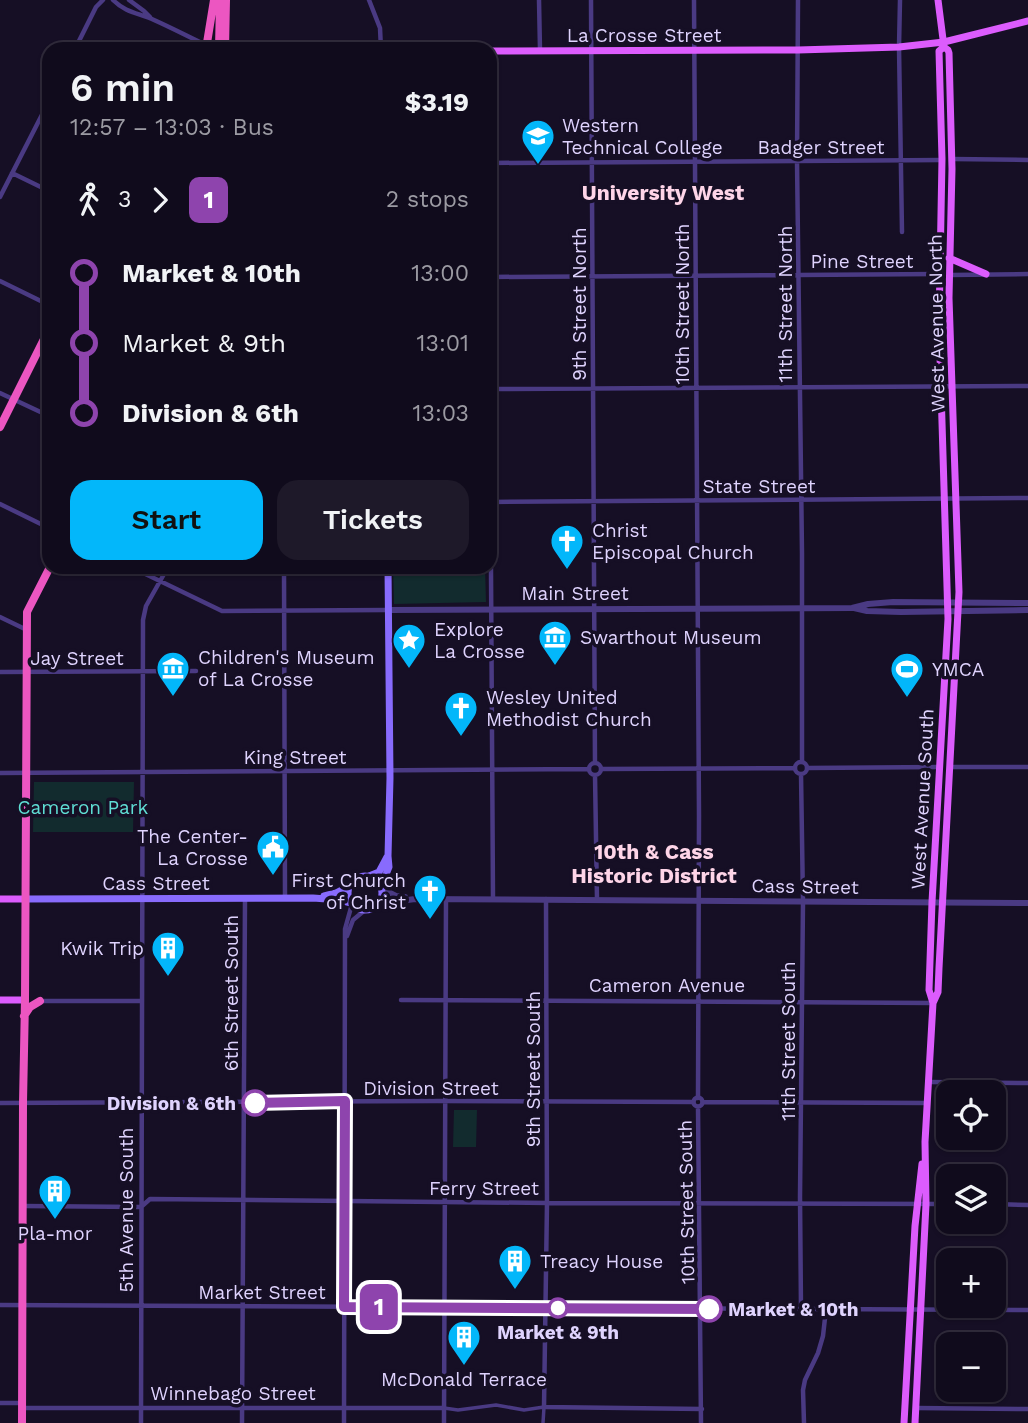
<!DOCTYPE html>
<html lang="en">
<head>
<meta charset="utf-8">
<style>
	body { margin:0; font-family:"Work Sans",sans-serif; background:#1e1929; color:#f1f3f6; height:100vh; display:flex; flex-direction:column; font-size:26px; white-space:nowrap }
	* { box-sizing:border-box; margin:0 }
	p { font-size:23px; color:#9c9ba3 }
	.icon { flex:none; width:38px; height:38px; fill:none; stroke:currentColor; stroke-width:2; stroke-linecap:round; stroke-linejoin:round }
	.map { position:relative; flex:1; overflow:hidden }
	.drawer { position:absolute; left:42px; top:42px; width:455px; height:532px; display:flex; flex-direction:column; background:#100b1c; border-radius:21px; box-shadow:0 2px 5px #0004,0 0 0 2px #302b3b }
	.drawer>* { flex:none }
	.badge { padding:0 14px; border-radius:10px; font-size:24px; line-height:46px }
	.fabs { position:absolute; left:936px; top:1080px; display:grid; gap:14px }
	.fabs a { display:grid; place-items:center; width:70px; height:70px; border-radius:14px; background:#100b1c; box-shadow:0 2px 5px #0004,0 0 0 2px #302b3b; font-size:35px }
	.map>.badge { position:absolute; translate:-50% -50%; box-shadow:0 0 0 4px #fff }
	.legs { display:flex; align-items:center; gap:10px; height:77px; padding:0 28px; font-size:23px }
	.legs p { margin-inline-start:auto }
	.headline { display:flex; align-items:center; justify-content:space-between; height:119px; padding:0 28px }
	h1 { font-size:38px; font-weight:600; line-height:52px }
	.cta { display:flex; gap:14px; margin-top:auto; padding:14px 28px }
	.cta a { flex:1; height:80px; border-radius:21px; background:#03b7fa; color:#111; font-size:28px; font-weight:600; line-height:80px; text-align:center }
	.cta a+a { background:#1e1929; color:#f1f3f6 }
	ul { padding:0 28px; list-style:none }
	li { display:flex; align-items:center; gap:24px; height:70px; font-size:26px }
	li i { display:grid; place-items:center; width:10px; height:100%; margin:0 9px; background:currentColor }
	li i::after { content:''; width:18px; height:18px; margin:-9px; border:5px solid; border-radius:50%; background:#100b1c }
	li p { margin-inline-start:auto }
	li:first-child i { background:linear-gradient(#0000 50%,currentColor 0) }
	li:last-child i { background:linear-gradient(currentColor 50%,#0000 0) }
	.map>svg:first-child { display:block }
	.green { fill:#122b2e }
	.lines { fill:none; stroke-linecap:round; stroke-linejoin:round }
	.pedestrian { stroke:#4a3a83; stroke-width:3.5 }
	.minor { stroke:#4a3a83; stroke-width:4.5 }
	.tertiary { stroke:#4a3a83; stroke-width:6 }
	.secondary { stroke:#886bfd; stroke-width:7 }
	.primary { stroke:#dc5cfd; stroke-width:7 }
	.trunk { stroke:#ec56c1; stroke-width:8 }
	.line-1-casing { stroke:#fff; stroke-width:16 }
	.line-1 { stroke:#8e44ad; stroke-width:10 }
	.stop-1-dot { fill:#fff; stroke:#8e44ad; stroke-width:3.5 }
	.labels { text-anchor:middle; stroke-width:7; stroke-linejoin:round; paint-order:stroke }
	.street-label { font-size:19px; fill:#dfd3fe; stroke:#160f25 }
	.poi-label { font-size:19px; fill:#dfd3fe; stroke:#160f25; text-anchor:start }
	.park-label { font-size:19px; fill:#5fded4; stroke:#160f25 }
	.stop-label { font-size:19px; font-weight:bold; fill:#dfd3fe; stroke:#160f25; text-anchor:end }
	.neighbourhood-label { font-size:21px; font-weight:bold; fill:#fed5e8; stroke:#160f25 }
</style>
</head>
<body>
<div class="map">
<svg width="1028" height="1423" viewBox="0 0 1028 1423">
	<rect width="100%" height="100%" fill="#160f25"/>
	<path class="green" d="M393,567H485L486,602L394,604Z
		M34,782H134L133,832H33Z
		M454,1110H477L476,1147H453Z"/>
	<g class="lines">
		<path class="pedestrian" d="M444,1408L458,1410L496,1405L524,1410L544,1407L543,1423"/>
		<path class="minor" d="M113,0C126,13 139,13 154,20C172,28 189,37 206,45
			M129,0L144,11L150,17
			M369,0L380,28L381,49
			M539,0L540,50
			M591,0L595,763
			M694,0L699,816L698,1098
			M798,0L797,161L802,553V762
			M900,0L899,47L902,232
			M75,49L96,7L103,0
			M490,59V82
			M490,130V158
			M952,159L1028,160
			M490,163L942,160
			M490,169V219
			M12,173L49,191
			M0,197L49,101
			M950,275L1028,274
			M490,277L939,274
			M0,281L49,305
			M490,389L1028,386
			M0,393L49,416
			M490,407L493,899
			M490,502L1028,498
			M0,504L49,528
			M131,567L222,611L388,610
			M284,567L285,898
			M0,617L27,630
			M0,672L196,671
			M795 768a6 6 0 1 1 12 0a6 6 0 1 1-12 0Z
			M589 769a6 6 0 1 1 12 0a6 6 0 1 1-12 0Z
			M950,767H1028
			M807,768L939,767
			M602,769L795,768
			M0,773L589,769
			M801,774L803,902L800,1197L801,1309
			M595,775L597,900
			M546,899L547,1203L544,1407L702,1409
			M347,936L353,920L365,910
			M401,1000L932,1003
			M40,1001H141
			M929,1082L1028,1083
			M693.5 1102a4.5 4.5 0 1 1 9 0a4.5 4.5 0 1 1-9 0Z
			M703,1102L927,1103
			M0,1103L437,1101L693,1102
			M698,1107L701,1423
			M994,1204L1028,1205
			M23,1206L141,1207L150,1199L547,1203L948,1204
			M0,1305L1028,1310
			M0,1403H22
			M23,1408H444
			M916,1408L1028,1409
			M141,1423L143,620L146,606L168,567
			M242,1423L245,899
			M344,1423L345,929L352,904
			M444,1423L446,899
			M804,1423L803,1390L805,1380L818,1353L823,1336L826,1309"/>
		<path class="tertiary" d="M854,608L867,611L901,612L1028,610
			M388,610L852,608L868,604L893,602L1028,603
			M382,889L396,896L405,897
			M378,904L415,899L1028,903"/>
		<path class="secondary" d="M348 893a17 17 0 1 1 34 0a17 17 0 1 1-34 0Z
			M369,876L379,872L387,857
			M381,887L389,867L388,856L390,778L388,567
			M324,896L336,893L349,886
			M25,899L313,898L340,900L351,903"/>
		<path class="primary" d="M490,51L798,50L899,47L944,42L1028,21
			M949,258L986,274
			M0,899H25
			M0,1000H25
			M933,1003L938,992L939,968L959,592L949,298L952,169L949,53L948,50L944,47L938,0
			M904,1423L915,1226L922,1164
			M915,1423L926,1204L925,1142L933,1003L929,990L932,902L948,619L939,324L942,159L939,51L944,47"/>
		<path class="trunk" d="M206,49L214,0
			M219,49L220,0
			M225,49L226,0
			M0,427L49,329
			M24,1016L30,1007L40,1001
			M22,1423L23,1103L25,1000L27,612L50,567"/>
	</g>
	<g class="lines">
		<defs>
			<path id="line-1" d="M255,1103L345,1101L344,1307L709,1309"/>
		</defs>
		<use href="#line-1" class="line-1-casing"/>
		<use href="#line-1" class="line-1"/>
	</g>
	<defs>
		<symbol id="university-pin" viewBox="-11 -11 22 30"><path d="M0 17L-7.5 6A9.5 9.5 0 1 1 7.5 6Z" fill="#03b7fa" stroke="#160f25"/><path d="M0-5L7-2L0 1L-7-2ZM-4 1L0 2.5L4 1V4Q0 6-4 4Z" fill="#fff"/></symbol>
		<symbol id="church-pin" viewBox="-11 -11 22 30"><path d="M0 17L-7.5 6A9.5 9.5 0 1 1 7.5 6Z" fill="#03b7fa" stroke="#160f25"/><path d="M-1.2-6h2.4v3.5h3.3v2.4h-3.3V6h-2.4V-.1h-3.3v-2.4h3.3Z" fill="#fff"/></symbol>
		<symbol id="museum-pin" viewBox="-11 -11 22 30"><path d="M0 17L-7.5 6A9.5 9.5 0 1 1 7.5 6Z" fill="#03b7fa" stroke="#160f25"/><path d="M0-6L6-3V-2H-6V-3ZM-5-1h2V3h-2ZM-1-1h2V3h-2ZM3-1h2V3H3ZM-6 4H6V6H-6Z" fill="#fff"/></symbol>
		<symbol id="sight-pin" viewBox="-11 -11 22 30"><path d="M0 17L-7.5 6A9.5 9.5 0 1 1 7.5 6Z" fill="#03b7fa" stroke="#160f25"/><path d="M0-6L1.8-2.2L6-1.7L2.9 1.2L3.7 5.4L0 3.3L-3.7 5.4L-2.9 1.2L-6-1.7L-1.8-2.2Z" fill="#fff"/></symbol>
		<symbol id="stadium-pin" viewBox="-11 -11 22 30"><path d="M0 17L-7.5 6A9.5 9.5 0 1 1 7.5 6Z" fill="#03b7fa" stroke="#160f25"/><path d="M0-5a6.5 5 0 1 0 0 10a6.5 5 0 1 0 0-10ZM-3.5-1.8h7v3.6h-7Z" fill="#fff"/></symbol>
		<symbol id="civic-pin" viewBox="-11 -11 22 30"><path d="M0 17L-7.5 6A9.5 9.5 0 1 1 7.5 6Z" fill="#03b7fa" stroke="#160f25"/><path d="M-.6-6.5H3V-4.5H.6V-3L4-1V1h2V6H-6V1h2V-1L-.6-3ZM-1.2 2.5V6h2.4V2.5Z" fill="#fff"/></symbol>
		<symbol id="building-pin" viewBox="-11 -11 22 30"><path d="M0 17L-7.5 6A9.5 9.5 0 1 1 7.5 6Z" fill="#03b7fa" stroke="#160f25"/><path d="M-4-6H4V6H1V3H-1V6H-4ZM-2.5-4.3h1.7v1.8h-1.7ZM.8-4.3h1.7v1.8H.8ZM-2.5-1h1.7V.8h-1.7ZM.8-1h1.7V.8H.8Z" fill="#fff"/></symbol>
	</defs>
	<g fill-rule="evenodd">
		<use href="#university-pin" x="519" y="117" width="38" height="52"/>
		<use href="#church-pin" x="548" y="522" width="38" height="52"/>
		<use href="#museum-pin" x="536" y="618" width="38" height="52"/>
		<use href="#sight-pin" x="390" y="621" width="38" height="52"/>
		<use href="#museum-pin" x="154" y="649" width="38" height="52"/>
		<use href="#stadium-pin" x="888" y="650" width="38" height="52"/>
		<use href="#church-pin" x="442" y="689" width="38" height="52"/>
		<use href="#civic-pin" x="254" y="828" width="38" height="52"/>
		<use href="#church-pin" x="411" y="872" width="38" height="52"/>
		<use href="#building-pin" x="149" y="929" width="38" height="52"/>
		<use href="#building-pin" x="36" y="1172" width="38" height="52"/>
		<use href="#building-pin" x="496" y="1242" width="38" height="52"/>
		<use href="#building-pin" x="445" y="1318" width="38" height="52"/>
	</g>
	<g class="stop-1-dot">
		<circle cx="255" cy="1103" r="12"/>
		<circle cx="558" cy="1308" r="9"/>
		<circle cx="709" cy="1309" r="12"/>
	</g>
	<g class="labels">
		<g class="street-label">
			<text x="644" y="42">La Crosse Street</text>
			<text x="821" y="154">Badger Street</text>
			<text x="862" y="268">Pine Street</text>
			<text transform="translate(579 304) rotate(-90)" y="7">9th Street North</text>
			<text transform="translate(682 304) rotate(-90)" y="7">10th Street North</text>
			<text transform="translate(785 304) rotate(-90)" y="7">11th Street North</text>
			<text transform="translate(936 323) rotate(-91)" y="7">West Avenue North</text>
			<text x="759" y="493">State Street</text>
			<text x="575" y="600">Main Street</text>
			<text x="77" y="665">Jay Street</text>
			<text x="295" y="764">King Street</text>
			<text transform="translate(922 799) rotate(-87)" y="7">West Avenue South</text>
			<text x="156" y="890">Cass Street</text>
			<text transform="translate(805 886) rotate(1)" y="7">Cass Street</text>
			<text x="667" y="992">Cameron Avenue</text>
			<text transform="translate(231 993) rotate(-90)" y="7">6th Street South</text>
			<text transform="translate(788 1041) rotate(-90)" y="7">11th Street South</text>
			<text transform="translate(533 1069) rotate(-90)" y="7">9th Street South</text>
			<text x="431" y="1095">Division Street</text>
			<text x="484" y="1195">Ferry Street</text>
			<text transform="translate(686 1202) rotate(-91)" y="7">10th Street South</text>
			<text transform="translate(126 1210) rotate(-90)" y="7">5th Avenue South</text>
			<text x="262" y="1299">Market Street</text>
			<text x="233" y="1400">Winnebago Street</text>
		</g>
		<g class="poi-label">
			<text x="562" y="132">Western<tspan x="562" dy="22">Technical College</tspan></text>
			<text x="592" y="537">Christ<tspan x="592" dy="22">Episcopal Church</tspan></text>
			<text x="434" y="636">Explore<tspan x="434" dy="22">La Crosse</tspan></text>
			<text x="580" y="644">Swarthout Museum</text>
			<text x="198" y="664">Children's Museum<tspan x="198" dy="22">of La Crosse</tspan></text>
			<text x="932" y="676">YMCA</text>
			<text x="486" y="704">Wesley United<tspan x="486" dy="22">Methodist Church</tspan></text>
			<text x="248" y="843" text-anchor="end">The Center-<tspan x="248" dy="22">La Crosse</tspan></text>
			<text x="406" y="887" text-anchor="end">First Church<tspan x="406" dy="22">of Christ</tspan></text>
			<text x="144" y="955" text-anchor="end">Kwik Trip</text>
			<text x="55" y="1240" text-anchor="middle">Pla-mor</text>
			<text x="540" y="1268">Treacy House</text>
			<text x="464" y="1386" text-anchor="middle">McDonald Terrace</text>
		</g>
		<g class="park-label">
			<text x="83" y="814">Cameron Park</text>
		</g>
		<g class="stop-label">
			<text x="236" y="1110">Division &amp; 6th</text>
			<text x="728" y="1316" text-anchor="start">Market &amp; 10th</text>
			<text x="558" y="1339" text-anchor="middle">Market &amp; 9th</text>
		</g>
		<g class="neighbourhood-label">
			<text x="663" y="200">University West</text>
			<text x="654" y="859">10th &amp; Cass<tspan x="654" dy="24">Historic District</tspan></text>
		</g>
	</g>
</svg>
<div class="fabs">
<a><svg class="icon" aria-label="locate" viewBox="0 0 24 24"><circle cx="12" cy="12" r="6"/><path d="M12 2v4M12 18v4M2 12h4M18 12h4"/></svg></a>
<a><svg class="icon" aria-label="layers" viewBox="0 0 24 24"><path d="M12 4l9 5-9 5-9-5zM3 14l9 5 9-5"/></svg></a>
<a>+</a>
<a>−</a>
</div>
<b class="badge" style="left:379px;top:1307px;background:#8e44ad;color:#fff">1</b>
<section class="drawer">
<div class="headline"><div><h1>6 min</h1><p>12:57 – 13:03 · Bus</p></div><b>$3.19</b></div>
<div class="legs"><svg class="icon" aria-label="walk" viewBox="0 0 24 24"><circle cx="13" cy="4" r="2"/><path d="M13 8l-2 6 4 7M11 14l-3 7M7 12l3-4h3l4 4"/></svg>3<svg class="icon" aria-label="forward" viewBox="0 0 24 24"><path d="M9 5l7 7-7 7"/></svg><b class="badge" style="background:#8e44ad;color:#fff">1</b><p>2 stops</p></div>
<ul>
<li><i style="color:#8e44ad"></i><b>Market &amp; 10th</b><p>13:00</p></li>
<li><i style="color:#8e44ad"></i><span>Market &amp; 9th</span><p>13:01</p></li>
<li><i style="color:#8e44ad"></i><b>Division &amp; 6th</b><p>13:03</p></li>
</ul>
<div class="cta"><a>Start</a><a>Tickets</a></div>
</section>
</div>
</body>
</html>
